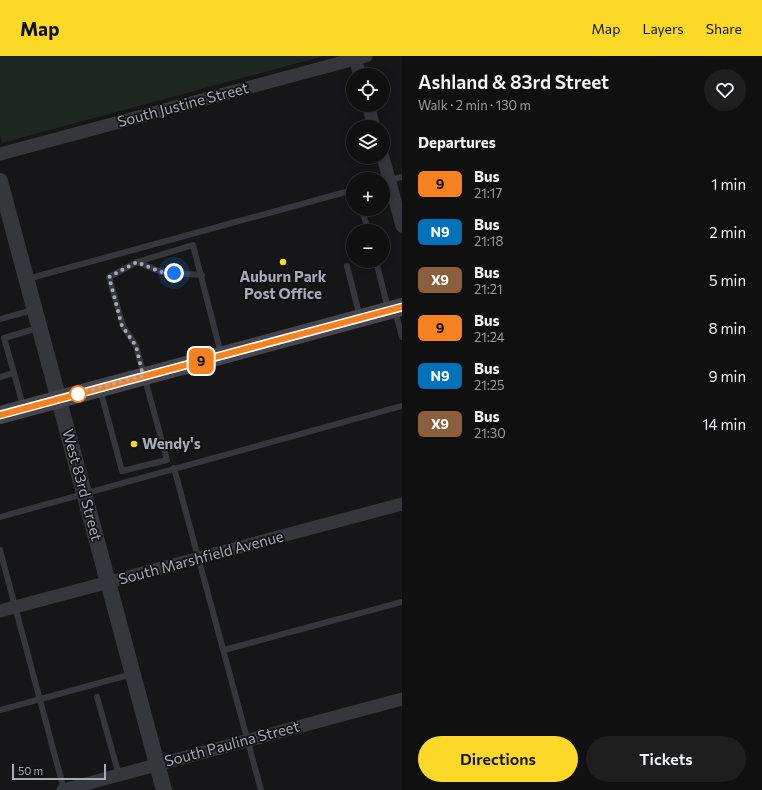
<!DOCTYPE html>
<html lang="en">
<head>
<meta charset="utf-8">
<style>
	body { margin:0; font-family:Commissioner,sans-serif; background:#1e1e1f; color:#f1f3f6; height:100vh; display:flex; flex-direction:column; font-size:15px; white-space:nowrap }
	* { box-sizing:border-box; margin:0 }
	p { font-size:13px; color:#9c9d9f }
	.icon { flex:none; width:22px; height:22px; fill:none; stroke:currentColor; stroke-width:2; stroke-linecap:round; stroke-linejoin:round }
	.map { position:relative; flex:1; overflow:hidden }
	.drawer { display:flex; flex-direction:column; background:#101011; width:360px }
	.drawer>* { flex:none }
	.badge { padding:0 8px; border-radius:6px; font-size:14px; line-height:26px }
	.controls { position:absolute; left:346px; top:12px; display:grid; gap:8px }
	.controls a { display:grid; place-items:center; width:44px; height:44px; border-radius:50%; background:#101011; box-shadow:0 2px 10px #0003,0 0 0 1px #303031; font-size:20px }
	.scale { position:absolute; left:12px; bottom:10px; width:94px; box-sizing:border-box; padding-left:4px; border:2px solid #a6a9b8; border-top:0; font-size:11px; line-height:14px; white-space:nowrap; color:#a6a9b8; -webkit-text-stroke:3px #111012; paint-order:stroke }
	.you { position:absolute; width:20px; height:20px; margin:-10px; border:3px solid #fff; border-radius:50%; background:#1a73e8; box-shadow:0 0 0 6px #1a73e833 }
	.map>.badge { position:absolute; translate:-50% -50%; box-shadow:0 0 0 2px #fff }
	h2 { padding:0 16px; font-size:15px; line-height:36px }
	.round { display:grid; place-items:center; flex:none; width:42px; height:42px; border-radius:21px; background:#1e1e1f }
	.head { display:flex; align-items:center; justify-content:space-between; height:68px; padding:0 16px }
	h1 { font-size:19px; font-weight:600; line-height:30px }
	.action { display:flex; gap:8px; margin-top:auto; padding:8px 16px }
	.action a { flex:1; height:46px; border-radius:24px; background:#fdd927; color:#111; font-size:16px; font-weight:600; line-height:46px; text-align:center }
	.action a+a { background:#1e1e1f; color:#f1f3f6 }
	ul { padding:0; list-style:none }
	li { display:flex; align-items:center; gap:12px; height:48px; padding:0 16px }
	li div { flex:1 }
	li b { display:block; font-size:15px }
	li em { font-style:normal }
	li .badge { min-width:44px; font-weight:700; text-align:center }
	header { display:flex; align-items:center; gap:24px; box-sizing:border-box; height:56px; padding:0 20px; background:#fdd927; color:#111 }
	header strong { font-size:19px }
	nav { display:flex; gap:22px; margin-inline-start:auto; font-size:14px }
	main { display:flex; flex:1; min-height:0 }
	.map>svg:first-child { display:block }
	.green { fill:#1d261f }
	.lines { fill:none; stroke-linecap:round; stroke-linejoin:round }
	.service { stroke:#36363d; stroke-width:6 }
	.minor { stroke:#36363d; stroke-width:13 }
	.tertiary { stroke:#36363d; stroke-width:16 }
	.secondary { stroke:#44454d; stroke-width:18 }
	.line-casing { stroke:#fff; stroke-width:9 }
	.line { stroke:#f58220; stroke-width:6 }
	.walk { stroke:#a6a9b8; stroke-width:4; stroke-dasharray:0 7.2 }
	.poi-dot { fill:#fdd927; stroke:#111012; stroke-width:1.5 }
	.stop-dot { fill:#fff; stroke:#f58220; stroke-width:2 }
	.labels { text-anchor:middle; stroke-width:3.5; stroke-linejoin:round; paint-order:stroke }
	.street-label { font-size:15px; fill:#a6a9b8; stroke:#111012 }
	.poi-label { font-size:15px; font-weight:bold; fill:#a6a9b8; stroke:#111012 }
</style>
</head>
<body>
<header>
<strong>Map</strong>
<nav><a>Map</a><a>Layers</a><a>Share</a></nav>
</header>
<main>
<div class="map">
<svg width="402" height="734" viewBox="0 0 402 734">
	<rect width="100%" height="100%" fill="#161517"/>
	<path class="green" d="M0,0H324L2,87L0,78Z"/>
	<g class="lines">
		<path class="service" d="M383,126L402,121
			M383,142L393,139
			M362,153L368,175
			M376,205L388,253
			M137,206L161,216L202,219
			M347,210L360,261
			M27,223L353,134
			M395,254L402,281
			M0,263L33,254
			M14,317L23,350
			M0,321L14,317L4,282L38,272
			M100,333L122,415L167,404L136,290L123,270L109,221L137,206L193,189L221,298
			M174,412L261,734
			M0,461L402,350
			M0,494L64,734
			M224,594L402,546
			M97,641L119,719
			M0,654L132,618"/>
		<path class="minor" d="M355,3L360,19
			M368,49L374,71
			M0,98L366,0
			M383,101L402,170
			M0,555L402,448
			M63,734L402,643"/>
		<path class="tertiary" d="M0,125L164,734"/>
		<path class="secondary" d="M0,359L402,251"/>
	</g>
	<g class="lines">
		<defs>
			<path id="line" d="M0,359L402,251"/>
		</defs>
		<use href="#line" class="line-casing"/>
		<use href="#line" class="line"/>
		<path class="walk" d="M78,338H75L143,320L136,290L122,270L109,221L137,206L161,216L174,217"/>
	</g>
	<g class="poi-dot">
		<circle cx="283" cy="206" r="4"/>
		<circle cx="134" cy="388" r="4"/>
	</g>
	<circle class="stop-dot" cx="78" cy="338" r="8"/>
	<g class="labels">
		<g class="street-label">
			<text transform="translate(183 49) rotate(-15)" y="5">South Justine Street</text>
			<text transform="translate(82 429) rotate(75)" y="5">West 83rd Street</text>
			<text transform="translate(201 502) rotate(-15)" y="5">South Marshfield Avenue</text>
			<text transform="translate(232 688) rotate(-15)" y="5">South Paulina Street</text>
		</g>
		<g class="poi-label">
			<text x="283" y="226">Auburn Park<tspan x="283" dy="17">Post Office</tspan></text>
			<text x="142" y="393" text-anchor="start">Wendy's</text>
		</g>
	</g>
</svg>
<div class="controls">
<a><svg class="icon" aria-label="locate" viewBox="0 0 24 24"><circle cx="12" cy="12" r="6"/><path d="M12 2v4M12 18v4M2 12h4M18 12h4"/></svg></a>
<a><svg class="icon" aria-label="layers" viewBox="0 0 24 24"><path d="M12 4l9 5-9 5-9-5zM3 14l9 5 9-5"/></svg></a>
<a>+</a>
<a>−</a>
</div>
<div class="scale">50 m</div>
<div class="you" style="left:174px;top:217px"></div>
<b class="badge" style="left:201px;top:305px;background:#f58220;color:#111">9</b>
</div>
<section class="drawer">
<div class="head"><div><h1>Ashland &amp; 83rd Street</h1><p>Walk · 2 min · 130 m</p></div><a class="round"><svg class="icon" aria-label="heart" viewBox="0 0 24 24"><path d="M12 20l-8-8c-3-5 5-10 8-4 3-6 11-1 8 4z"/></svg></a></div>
<h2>Departures</h2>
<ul>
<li><span class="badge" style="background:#f58220;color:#111">9</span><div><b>Bus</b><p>21:17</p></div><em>1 min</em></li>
<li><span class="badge" style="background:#0072bc;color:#fff">N9</span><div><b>Bus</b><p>21:18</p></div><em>2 min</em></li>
<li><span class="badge" style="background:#8b5e3c;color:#fff">X9</span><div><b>Bus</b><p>21:21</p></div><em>5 min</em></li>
<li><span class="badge" style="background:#f58220;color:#111">9</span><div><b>Bus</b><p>21:24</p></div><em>8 min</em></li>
<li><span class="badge" style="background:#0072bc;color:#fff">N9</span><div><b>Bus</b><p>21:25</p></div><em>9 min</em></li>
<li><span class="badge" style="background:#8b5e3c;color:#fff">X9</span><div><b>Bus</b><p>21:30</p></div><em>14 min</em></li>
</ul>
<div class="action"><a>Directions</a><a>Tickets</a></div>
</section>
</main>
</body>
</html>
